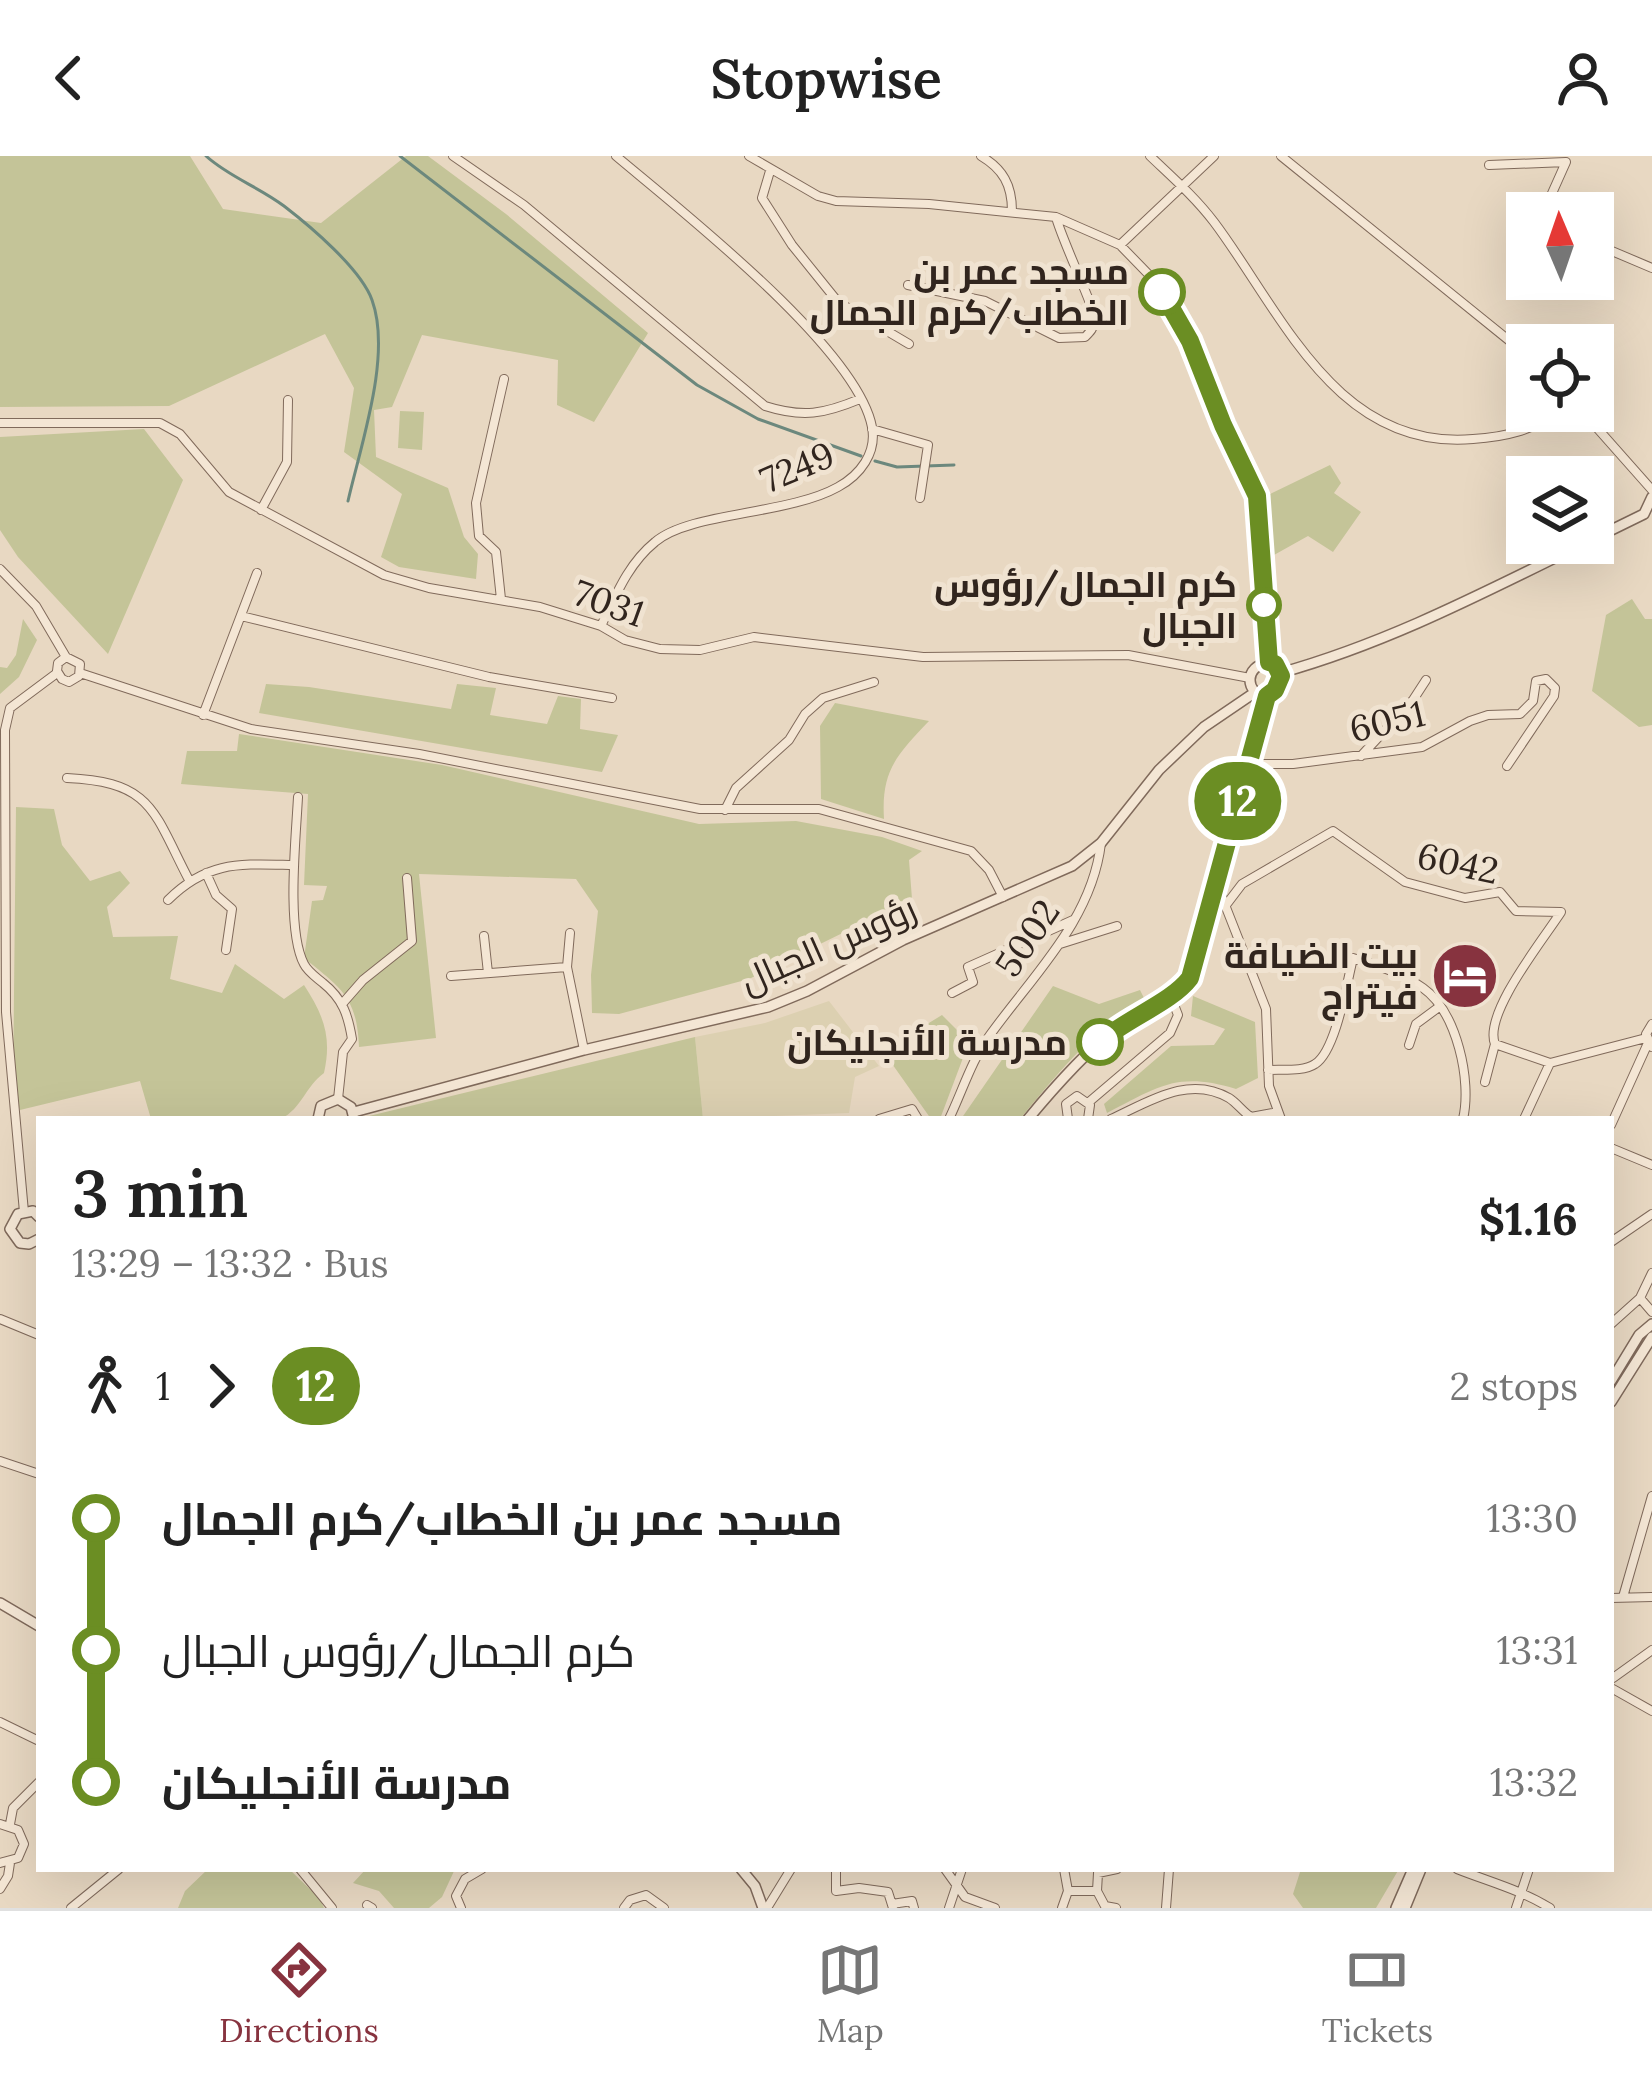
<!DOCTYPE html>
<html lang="en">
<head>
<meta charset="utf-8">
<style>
	body { margin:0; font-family:Lora,Cairo,serif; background:#f6f6f6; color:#222; height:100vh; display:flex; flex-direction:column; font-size:45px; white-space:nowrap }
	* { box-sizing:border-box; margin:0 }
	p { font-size:39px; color:#767676 }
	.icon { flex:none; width:66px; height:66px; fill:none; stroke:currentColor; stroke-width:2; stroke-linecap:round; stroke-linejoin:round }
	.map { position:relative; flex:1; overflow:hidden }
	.panel { position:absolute; left:36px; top:960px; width:1578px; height:756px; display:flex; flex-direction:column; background:#fff; border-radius:0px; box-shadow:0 12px 48px #0002 }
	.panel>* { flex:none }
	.badge { padding:0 24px; border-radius:39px; font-size:42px; line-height:78px }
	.needle { width:78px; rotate:358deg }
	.fabs { position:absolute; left:1506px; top:36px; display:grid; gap:24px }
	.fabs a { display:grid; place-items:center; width:108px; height:108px; border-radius:0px; background:#fff; box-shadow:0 12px 48px #0002; font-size:60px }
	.map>.badge { position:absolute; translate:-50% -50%; box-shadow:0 0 0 6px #fff }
	.legs { display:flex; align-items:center; gap:18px; height:132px; padding:0 36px; font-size:39px }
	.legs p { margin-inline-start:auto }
	.overview { display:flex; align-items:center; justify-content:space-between; height:204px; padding:0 36px }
	h1 { font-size:66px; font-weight:600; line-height:90px }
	ul { padding:0 36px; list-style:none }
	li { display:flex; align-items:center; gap:42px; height:132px; font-size:45px }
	li i { display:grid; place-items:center; width:18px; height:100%; margin:0 15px; background:currentColor }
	li i::after { content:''; width:30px; height:30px; margin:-15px; border:9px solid; border-radius:50%; background:#fff }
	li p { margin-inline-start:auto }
	li:first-child i { background:linear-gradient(#0000 50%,currentColor 0) }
	li:last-child i { background:linear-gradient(currentColor 50%,#0000 0) }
	header { display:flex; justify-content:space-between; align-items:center; height:156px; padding:0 36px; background:#fff; font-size:54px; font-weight:600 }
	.tab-bar { display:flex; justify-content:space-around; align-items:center; height:168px; border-top:3px solid #e0e0e0; background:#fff; font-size:33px; color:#767676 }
	.tab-bar a { display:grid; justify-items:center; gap:6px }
	.tab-bar .on { color:#87333f }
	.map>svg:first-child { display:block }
	.farmland { fill:#dcd0b1 }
	.green { fill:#c4c498 }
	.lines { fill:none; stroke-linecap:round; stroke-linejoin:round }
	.stream { stroke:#6c887d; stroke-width:3 }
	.minor-casing { stroke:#806a5b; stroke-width:10 }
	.tertiary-casing { stroke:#806a5b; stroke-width:12 }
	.minor { stroke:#f4e6d4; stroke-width:8 }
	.tertiary { stroke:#f4e6d4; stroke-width:9 }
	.line-1-casing { stroke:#fff; stroke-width:27 }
	.line-1 { stroke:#6b8e23; stroke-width:18 }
	.stop-1-dot { fill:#fff; stroke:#6b8e23; stroke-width:6 }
	.labels { text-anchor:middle; stroke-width:10; stroke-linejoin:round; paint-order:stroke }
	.stop-label { font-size:36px; font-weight:bold; fill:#31251e; stroke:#f0e3d1; text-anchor:end }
	.street-label { font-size:36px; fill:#31251e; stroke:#f0e3d1 }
	.poi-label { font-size:36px; font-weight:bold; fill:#31251e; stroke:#f0e3d1; text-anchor:end }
</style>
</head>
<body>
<header><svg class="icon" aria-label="back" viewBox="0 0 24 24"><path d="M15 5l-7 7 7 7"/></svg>Stopwise<svg class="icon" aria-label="person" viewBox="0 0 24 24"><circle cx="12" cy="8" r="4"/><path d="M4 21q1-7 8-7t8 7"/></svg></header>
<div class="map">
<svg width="1652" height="1752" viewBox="0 0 1652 1752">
	<rect width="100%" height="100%" fill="#e8d8c2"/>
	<path class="farmland" d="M829,845L879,910L855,921L849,957L703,963L695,881L765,867Z"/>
	<path class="green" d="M0,0H190L223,53L321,67L406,0H428L506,58L648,177L594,266L557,249L558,204L422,179L392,251L374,254L376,301L448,332L464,381L478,398L476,423L399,411L381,401L402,338L344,296L354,232L325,178L169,250L0,251Z
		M400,255L424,256L422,294L398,292Z
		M144,273L183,324L108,498L18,401L0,374V281Z
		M1330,309L1341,327L1334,337L1361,356L1333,396L1308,380L1274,399L1262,342Z
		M1632,443L1645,463H1652V569L1639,571L1592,535L1606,459Z
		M23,463L37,484L19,521L0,538V511L7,512L16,499Z
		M266,528L309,531L451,553L457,528L496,532L490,559L547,568L558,540L581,543L580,573L618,579L602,616L259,557Z
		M835,547L929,565C897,599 881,614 884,663L821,643L820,570Z
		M239,578L442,609L699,668L796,665L882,681L922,695L909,704L912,743L749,823L619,858L592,857L591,819L598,755L576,723L419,718L436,882L359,891C357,841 341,832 304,802L312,745L323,744L327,730L304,729L308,638L181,628L187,595H237Z
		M16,651L54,653L62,689L90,725L120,715L130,727L107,751L113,781L178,780L170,823L222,837L235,808L284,843L304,829C324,860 332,881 324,917C305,931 302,952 281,963H151L140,925L20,954L13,932Z
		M1053,830L1099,848L1140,834L1146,846C1094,870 1056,920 1020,963H961Z
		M1193,840L1255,866L1258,922L1236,933C1177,915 1158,931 1107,957L1104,948L1171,890L1214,889L1225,873L1191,860Z
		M942,859L969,886L940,963H931L883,895Z
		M695,881L703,963H368L369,960Z
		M208,1713H289L320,1743L324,1752H178L185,1735Z
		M366,1713H455L442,1741L429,1752H394L379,1735L353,1727Z
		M1301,1713H1399L1376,1752H1303L1293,1738Z"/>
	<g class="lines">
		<path class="stream" d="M206,0C229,21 259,31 284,50C310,70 361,113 372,144C392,199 361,288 348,345
			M400,0L697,229L758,263L861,300
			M875,305L897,311L954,309"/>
		<defs>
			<path id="minor" d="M453,0L524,49L765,250C803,262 824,258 860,243
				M749,0L818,40L836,45L929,48L1056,61L1120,89L1155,125L1190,185L1223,269L1257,339L1269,506
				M981,0C1003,13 1012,29 1012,55
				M1150,0C1172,21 1195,41 1214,66C1281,155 1336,295 1473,283C1504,281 1533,275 1558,255
				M1281,0L1527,199
				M1489,9L1566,6L1549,44L1551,57
				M770,15L762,42L792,89L838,146L909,188
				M1593,87L1652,112
				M1120,89L1214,0
				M908,129L985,145L1059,182L1085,181C1090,176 1094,172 1095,164C1096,155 1061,82 1056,61
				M1582,255L1652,334
				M0,267H160L180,278L229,336L384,419L429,432L540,451L601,470L625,484L660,493L700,494L754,481L923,501L1128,499L1250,522
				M872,273L928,289L920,342
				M261,354L287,306L288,244
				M0,413L36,450L66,501L80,508L79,520L69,526L62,523L57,515L58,507L66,501
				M501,443L496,396L479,380L476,347L504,223
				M241,460L489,521L612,542
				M601,470C616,439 628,408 655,386C690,356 788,359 838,331C860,319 877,297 872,271C857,192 680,54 616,0
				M80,517L251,573L419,598L700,653H819L971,695L989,714L1003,741
				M203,559L257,417
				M1361,600L1413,544L1426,524
				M1248,608H1293L1422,591L1470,565L1488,559L1520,558L1533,545L1536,525L1546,523L1555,532L1554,540L1507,610
				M67,622C153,626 153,655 189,724
				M298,641C296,681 286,774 304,808C308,816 316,821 323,827C343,843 348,859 352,883L343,896L338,943
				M725,654L736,632L789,584L805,558L823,542L874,526
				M206,717L216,739L232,753L226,794
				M1216,726L1266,853L1269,930L1281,963
				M168,744C208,704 241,708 294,709
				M1226,749L1242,728L1333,675L1405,726L1465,742L1500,736L1516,755L1561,756C1543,784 1483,858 1495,888
				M570,777L567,811L584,894
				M484,780L488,817
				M1060,788L1117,770
				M451,820L567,811
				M952,837L973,826L968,811L1073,764
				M342,848L363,824L412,785L407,722
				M1652,868L1646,878L1652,891
				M1409,889L1416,868L1439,851
				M1268,914C1282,913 1303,916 1315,908C1336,895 1347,826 1353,802C1376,809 1404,818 1423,832C1457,856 1472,925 1463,963
				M1485,926L1495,888L1550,907L1646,882
				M1089,946L1170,877L1178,859L1171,841
				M879,963L912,953L918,963
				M949,963C962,936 972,903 990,879C1033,819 1092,764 1101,687
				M1068,963L1066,948L1077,940L1090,949L1088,963
				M1111,963C1147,947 1188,918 1229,942C1237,947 1243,956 1251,961L1278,956
				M1524,963L1550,907
				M1611,969L1648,887
				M1611,992L1652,1009
				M24,1056L6,856L5,574L10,552L57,517
				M1611,1086L1652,1058
				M1652,1117L1640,1142L1652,1156
				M0,1163L39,1179
				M1611,1168L1640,1142
				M0,1305L39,1318
				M1623,1441L1652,1340
				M1611,1442L1652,1441
				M1613,1522L1652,1494
				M1613,1533L1652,1555
				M0,1566L39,1585
				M0,1668L18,1674L24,1688L18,1702L0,1707
				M10,1668L13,1652L39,1626
				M300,1713L332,1752
				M836,1713V1735L859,1732L888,1736L893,1752
				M945,1713L965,1741L995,1752
				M1457,1713C1490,1726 1521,1734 1550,1752
				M0,1733L8,1720L10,1707
				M1068,1735H1097
				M892,1748L912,1745L914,1752
				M367,1749L372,1752
				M71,1752L119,1713
				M461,1752L456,1740L465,1723L482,1713
				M624,1752L630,1744L646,1739L664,1752
				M767,1752L791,1713
				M949,1752L962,1713
				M1062,1752L1068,1735L1064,1713
				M1116,1752L1105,1750L1097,1735L1098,1717L1117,1713
				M1166,1752L1169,1713
				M1516,1752L1529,1713"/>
			<path id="tertiary" d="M1644,358L1652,341
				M1593,383L1644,358
				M1250 524a16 16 0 1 1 32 0a16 16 0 1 1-32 0Z
				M1280,517C1388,487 1485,436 1585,387
				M354,956L584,894L768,851L807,835L903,784L1072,710L1101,687L1159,614L1204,571L1254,537
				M318,963L321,950L338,943L351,951L354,963
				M1028,963C1056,929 1086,896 1120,868C1142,850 1171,846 1189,822L1267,540
				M39,1061L33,1055L18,1058L10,1073L20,1087L29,1088L39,1083
				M1611,1225L1639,1179L1652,1168
				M1611,1246L1652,1181
				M0,1447L39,1470
				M741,1713L755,1730L763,1752
				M1396,1752L1413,1713
				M1405,1752L1421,1713"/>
		</defs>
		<use href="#minor" class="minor-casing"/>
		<use href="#tertiary" class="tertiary-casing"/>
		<use href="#minor" class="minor"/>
		<use href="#tertiary" class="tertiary"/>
	</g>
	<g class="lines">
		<defs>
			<path id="line-1" d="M1100,886C1127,862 1171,847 1190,822L1267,540L1275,534L1281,520L1275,508L1269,506L1257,340L1223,269L1190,185L1162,136"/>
		</defs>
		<use href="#line-1" class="line-1-casing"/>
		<use href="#line-1" class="line-1"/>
	</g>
	<defs>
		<symbol id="hotel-disc" viewBox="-11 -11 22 22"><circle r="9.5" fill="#87333f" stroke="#f0e3d1"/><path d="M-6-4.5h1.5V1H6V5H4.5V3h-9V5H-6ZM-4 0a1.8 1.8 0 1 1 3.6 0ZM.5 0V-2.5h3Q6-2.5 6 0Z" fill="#fff"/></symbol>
	</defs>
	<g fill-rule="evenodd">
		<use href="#hotel-disc" x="1427" y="782" width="76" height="76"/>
	</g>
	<g class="stop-1-dot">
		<circle cx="1162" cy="136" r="21"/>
		<circle cx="1264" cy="449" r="15"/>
		<circle cx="1100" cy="886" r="21"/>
	</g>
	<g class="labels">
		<g class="stop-label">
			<text x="1129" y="128">مسجد عمر بن<tspan x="1129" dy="41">الخطاب/كرم الجمال</tspan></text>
			<text x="1237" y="441">كرم الجمال/رؤوس<tspan x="1237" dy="41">الجبال</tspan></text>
			<text x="1067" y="899">مدرسة الأنجليكان</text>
		</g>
		<g class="street-label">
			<text transform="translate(797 311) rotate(-23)" y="13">7249</text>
			<text transform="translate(609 447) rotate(20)" y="13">7031</text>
			<text transform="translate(1387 565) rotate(-13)" y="13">6051</text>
			<text transform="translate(1458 707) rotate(12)" y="13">6042</text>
			<text transform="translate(1027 782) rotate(-56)" y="13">5002</text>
			<text transform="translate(828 788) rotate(-24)" y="13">رؤوس الجبال</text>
		</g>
		<g class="poi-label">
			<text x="1418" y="812">بيت الضيافة<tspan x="1418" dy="41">فيتراج</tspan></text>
		</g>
	</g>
</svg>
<div class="fabs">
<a><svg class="needle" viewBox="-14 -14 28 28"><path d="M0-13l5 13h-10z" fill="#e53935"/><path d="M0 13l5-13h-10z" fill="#767676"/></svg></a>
<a><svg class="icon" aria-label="locate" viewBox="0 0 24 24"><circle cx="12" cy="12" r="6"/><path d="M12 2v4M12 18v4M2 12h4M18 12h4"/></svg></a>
<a><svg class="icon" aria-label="layers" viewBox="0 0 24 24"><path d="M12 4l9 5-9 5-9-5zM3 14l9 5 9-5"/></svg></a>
</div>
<b class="badge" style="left:1238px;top:645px;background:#6b8e23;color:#fff">12</b>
<section class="panel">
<div class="overview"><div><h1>3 min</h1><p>13:29 – 13:32 · Bus</p></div><b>$1.16</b></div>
<div class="legs"><svg class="icon" aria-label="walk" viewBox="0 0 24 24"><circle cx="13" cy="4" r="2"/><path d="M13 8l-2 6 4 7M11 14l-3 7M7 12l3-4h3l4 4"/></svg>1<svg class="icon" aria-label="forward" viewBox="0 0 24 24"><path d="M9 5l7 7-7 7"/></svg><b class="badge" style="background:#6b8e23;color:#fff">12</b><p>2 stops</p></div>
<ul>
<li><i style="color:#6b8e23"></i><b>مسجد عمر بن الخطاب/كرم الجمال</b><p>13:30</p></li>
<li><i style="color:#6b8e23"></i><span>كرم الجمال/رؤوس الجبال</span><p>13:31</p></li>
<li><i style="color:#6b8e23"></i><b>مدرسة الأنجليكان</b><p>13:32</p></li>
</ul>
</section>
</div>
<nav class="tab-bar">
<a class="on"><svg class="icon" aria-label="directions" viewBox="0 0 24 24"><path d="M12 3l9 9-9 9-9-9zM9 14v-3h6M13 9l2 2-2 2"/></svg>Directions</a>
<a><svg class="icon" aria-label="map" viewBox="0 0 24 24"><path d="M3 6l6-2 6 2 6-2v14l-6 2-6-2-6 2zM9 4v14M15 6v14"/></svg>Map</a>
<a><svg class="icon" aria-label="tickets" viewBox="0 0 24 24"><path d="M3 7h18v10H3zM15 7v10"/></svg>Tickets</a>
</nav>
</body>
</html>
